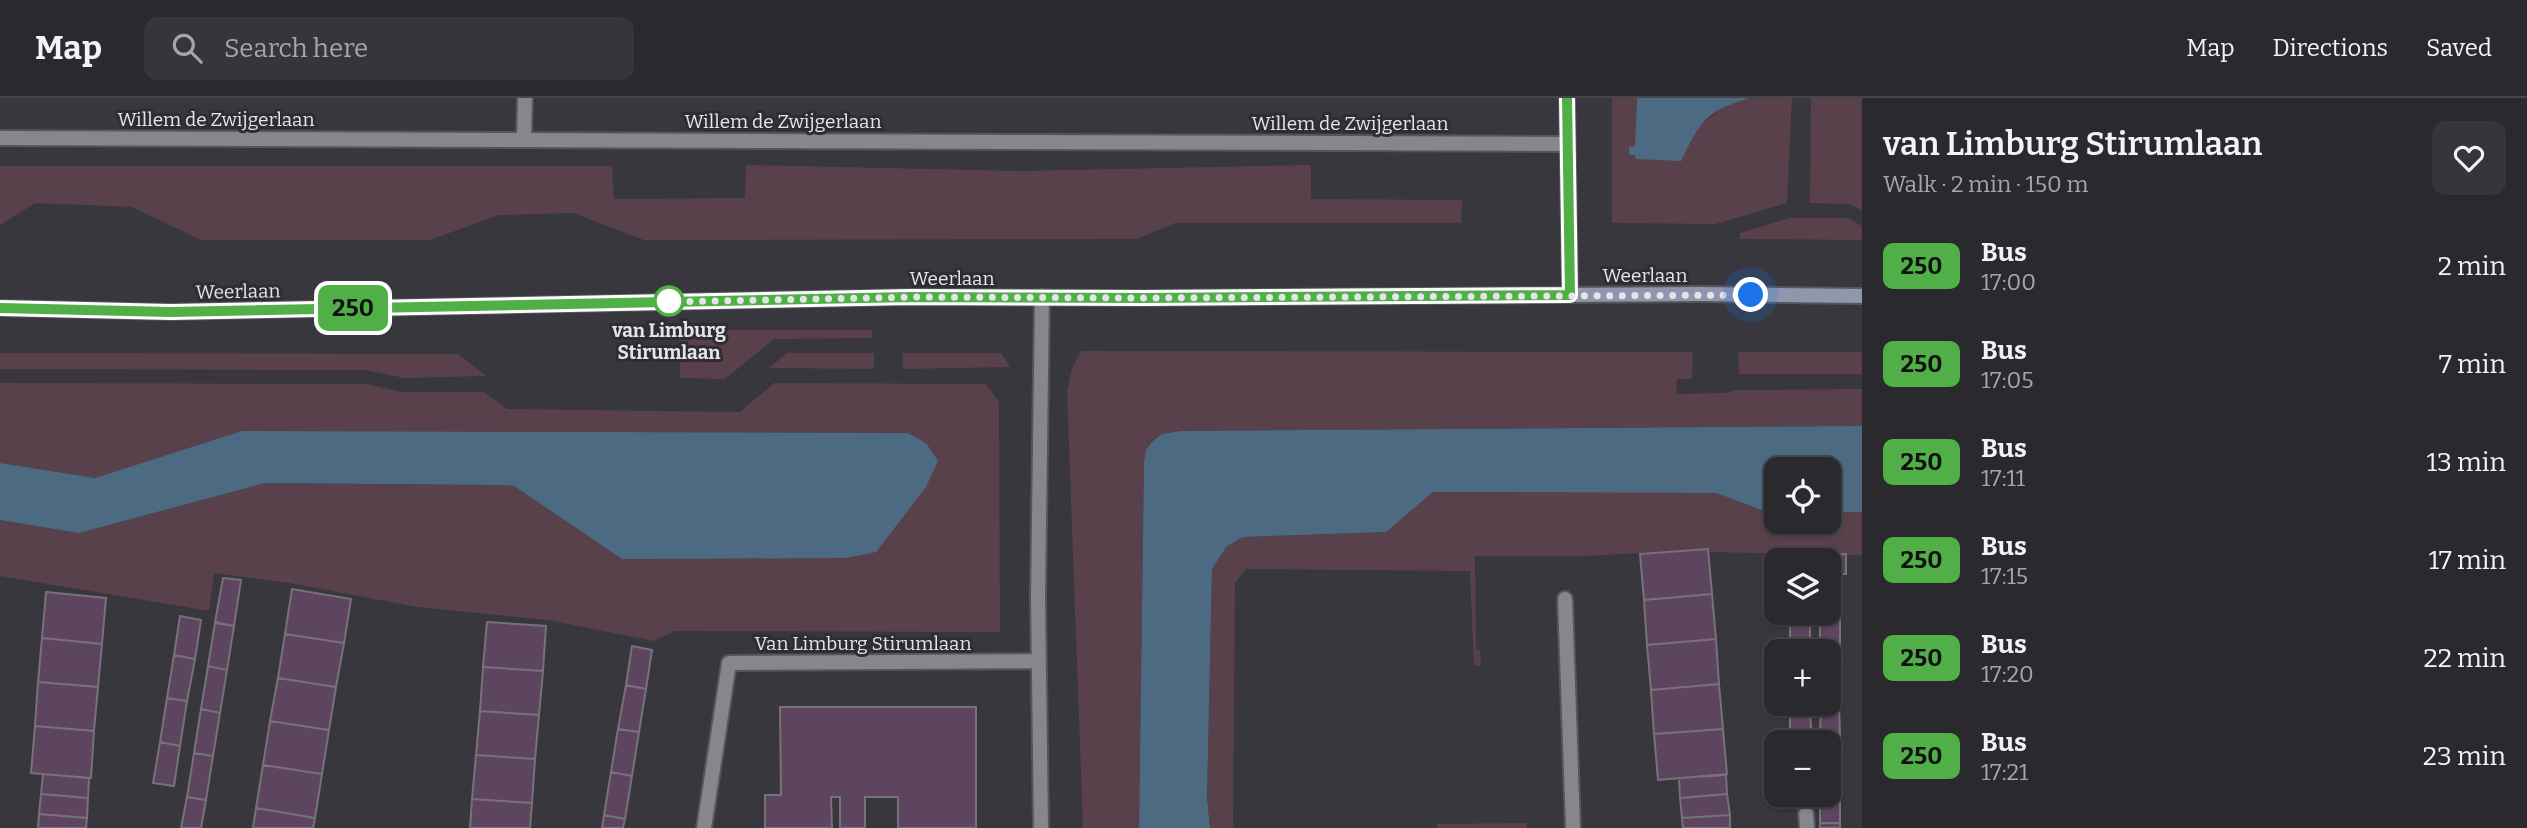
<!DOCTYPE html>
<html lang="en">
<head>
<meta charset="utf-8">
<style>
	body { margin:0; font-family:Bitter,serif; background:#36353a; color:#f1f3f6; height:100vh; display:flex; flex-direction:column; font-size:26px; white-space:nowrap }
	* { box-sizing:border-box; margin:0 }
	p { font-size:23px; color:#a5a6aa }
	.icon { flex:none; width:38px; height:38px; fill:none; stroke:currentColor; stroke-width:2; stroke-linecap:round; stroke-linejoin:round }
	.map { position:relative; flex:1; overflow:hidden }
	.sheet { display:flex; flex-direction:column; background:#2a292e; width:665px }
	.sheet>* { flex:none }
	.badge { padding:0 14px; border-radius:10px; font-size:24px; line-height:46px }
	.buttons { position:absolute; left:1764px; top:359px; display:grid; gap:14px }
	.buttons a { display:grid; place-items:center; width:77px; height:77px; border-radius:14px; background:#2a292e; box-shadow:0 2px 5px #0004,0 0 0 2px #46454a; font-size:35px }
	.you { position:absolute; width:35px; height:35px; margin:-18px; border:5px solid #fff; border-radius:50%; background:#1a73e8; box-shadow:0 0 0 10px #1a73e833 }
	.map>.badge { position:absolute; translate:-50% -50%; box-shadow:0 0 0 4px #fff }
	.round { display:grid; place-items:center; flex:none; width:74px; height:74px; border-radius:14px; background:#36353a }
	.summary { display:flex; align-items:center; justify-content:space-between; height:119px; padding:0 21px }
	h1 { font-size:33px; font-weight:600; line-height:52px }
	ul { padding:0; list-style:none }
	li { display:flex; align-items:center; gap:21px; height:98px; padding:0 21px }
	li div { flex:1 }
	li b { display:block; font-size:26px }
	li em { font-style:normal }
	li .badge { min-width:77px; font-weight:700; text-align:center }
	header { display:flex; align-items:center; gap:42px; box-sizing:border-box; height:98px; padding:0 35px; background:#2a292e; border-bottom:2px solid #46454a }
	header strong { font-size:33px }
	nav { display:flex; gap:38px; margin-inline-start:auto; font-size:24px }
	.search { width:490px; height:63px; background:#36353a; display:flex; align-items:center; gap:18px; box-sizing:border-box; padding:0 24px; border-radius:14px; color:#a5a6aa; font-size:26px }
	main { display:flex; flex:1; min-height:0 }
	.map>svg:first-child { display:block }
	.green { fill:#58414a }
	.water { fill:#4c6b82 }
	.building { fill:#5d455f; stroke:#777278; stroke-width:2 }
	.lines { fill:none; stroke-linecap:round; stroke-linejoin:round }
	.service-casing { stroke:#57555b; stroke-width:18 }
	.minor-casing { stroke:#57555b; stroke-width:18 }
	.secondary-casing { stroke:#57555b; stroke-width:18 }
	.service { stroke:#88868d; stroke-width:14 }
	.minor { stroke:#88868d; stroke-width:14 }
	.secondary { stroke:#9096ae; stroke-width:14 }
	.line-casing { stroke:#fff; stroke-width:16 }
	.line { stroke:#50af46; stroke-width:10 }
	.walk { stroke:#e5e4e7; stroke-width:7; stroke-dasharray:0 12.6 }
	.stop-dot { fill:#fff; stroke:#50af46; stroke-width:3.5 }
	.labels { text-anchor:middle; stroke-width:6; stroke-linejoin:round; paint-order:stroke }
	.street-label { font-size:19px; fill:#e5e4e7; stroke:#2e2d32 }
	.stop-label { font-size:19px; font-weight:bold; fill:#e5e4e7; stroke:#2e2d32 }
</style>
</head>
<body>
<header>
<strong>Map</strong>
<div class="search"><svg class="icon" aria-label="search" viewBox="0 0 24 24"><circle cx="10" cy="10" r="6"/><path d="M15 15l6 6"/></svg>Search here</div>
<nav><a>Map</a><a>Directions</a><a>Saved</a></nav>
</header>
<main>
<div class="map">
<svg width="1862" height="730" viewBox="0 0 1862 730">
	<rect width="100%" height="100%" fill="#38373d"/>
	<path class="green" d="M1612,0H1637L1635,48L1629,57L1697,30L1722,9L1750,0H1792L1787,105L1715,126L1612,125Z
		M1811,0H1862V112L1849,106L1810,105Z
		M746,67L1022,73L1311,67V101L1462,102L1461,125H1175L1137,141L644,142L573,115L499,117L430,142H201L132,109L35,105L0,127V68H612L614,101L745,100Z
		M1790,120H1848L1862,128V142L1739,141L1740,135Z
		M679,232H872V240L774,241L725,281L680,280Z
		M1081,253L1693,254L1692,281H1677L1676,296L1724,295L1738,292L1862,291V328L1181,333C1161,340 1148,340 1144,364L1139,730H1083L1067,293L1072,270Z
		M1738,254H1862V276H1739Z
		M0,255L458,256L486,278L404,280L366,272L0,271Z
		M787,255H874V271L769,270Z
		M902,255H1001L1010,269L903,271Z
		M0,285L367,286L402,294H484L507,311L740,314L774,285L986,286L999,304L1000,534L675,533L654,543L548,522L417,509L289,485L214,475L209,513L0,478V422L79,435L265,385L499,387L514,388L622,461L926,345L908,335L243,333L95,380L0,365Z
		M1433,394L1716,395L1767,414H1776V424H1829V414H1862V457L1708,454L1707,451L1587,458H1475L1476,552H1480L1481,568L1474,567L1470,473L1246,471L1235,485L1233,730H1210L1207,699L1212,471L1227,448L1243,439L1385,434Z
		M1527,725V730H1437V726Z"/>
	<path class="water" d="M1637,0H1750C1706,13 1701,22 1681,63L1636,61L1635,57H1629V49L1635,48Z
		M1862,328V414H1829V371H1776V414H1767L1716,395L1433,394L1386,434L1243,439L1227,448L1212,471L1207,699L1210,730H1139L1144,364L1146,352L1152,344L1162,336L1181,333Z
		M242,333L908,335L926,345L938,363L926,389L876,454L846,460L622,461L514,388L499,387L265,385L79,435L0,422V365L95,380Z"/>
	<path class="building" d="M1708,451L1712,496L1644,502L1640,456Z
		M1785,456H1816V462H1785Z
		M1816,456H1846V476H1829V462H1816Z
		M223,480L241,482L234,528L215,524Z
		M292,491L351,501L344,545L285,536Z
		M46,494L106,500L102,546L42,540Z
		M1712,496L1716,541L1647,547L1644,502Z
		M1790,514H1810V541H1790Z
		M1820,516L1840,517V546H1820Z
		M180,518L201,522L195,561L174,557Z
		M487,524L546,528L543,573L483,569Z
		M215,525L234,528L227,572L208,568Z
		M285,536L344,545L336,589L278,580Z
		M42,540L102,546L98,589L38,584Z
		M1716,541L1719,586L1651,592L1647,547Z
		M1790,541H1810V553H1790Z
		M1820,546H1840V577H1829V553H1820Z
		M632,548L652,552L646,591L626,587Z
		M174,557L195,561L187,603L167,600Z
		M208,568L227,572L220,615L201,611Z
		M483,569L543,573L539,617L480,613Z
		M278,580L336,589L329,632L270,623Z
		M38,584L98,589L94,633L35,628Z
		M1719,586L1723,631L1654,636L1651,592Z
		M626,587L646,591L639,634L618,631Z
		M167,600L187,603L180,648L160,644Z
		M1839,605L1840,636L1820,635L1821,606Z
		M1790,606H1810L1811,631H1790Z
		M780,609H976V730H898V699H865V730H840V699H831L832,730H765V697H781Z
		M201,611L220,615L213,658L194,655Z
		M480,613L539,617L535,661L476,657Z
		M270,623L329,632L322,676L263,667Z
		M35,628L94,633L91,680L31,675Z
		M618,631L639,634L632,678L611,674Z
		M1723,631L1727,676L1658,682L1654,636Z
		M1790,631H1811L1810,644H1790Z
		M1820,635L1840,636V667H1829V644H1820Z
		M160,644L180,648L174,688L153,685Z
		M194,655L213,658L206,702L187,699Z
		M476,657L535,661L532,705L472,701Z
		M263,667L322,676L315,720L256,710Z
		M611,674L632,678L625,721L604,717Z
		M43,676L89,680L88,700L41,696Z
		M1726,677L1727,696L1680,700L1679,680Z
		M1829,695H1840V725H1820V696Z
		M41,696L88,700L87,720L39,716Z
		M1727,696L1730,717L1682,720L1680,700Z
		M187,699L206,702L201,730H181Z
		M472,701L532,705L530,730H470Z
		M256,710L315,720L313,730H253Z
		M39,716L87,720L86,730H38Z
		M604,717L625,721L623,730H602Z
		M1730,717V730H1683L1682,720Z
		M1820,725H1840V730H1820Z"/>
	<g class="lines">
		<defs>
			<path id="service" d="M1806,716L1807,730"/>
			<path id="minor" d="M0,40L1567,46
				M524,41L525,0
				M1565,501L1573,730
				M704,730L729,565L1039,563
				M1041,730L1038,500L1042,199"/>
			<path id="secondary" d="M1567,0L1570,197
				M0,210L171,214L911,199L1143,200L1700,196L1862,198"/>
		</defs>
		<use href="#service" class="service-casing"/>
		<use href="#minor" class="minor-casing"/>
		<use href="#secondary" class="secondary-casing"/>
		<use href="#service" class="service"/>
		<use href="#minor" class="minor"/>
		<use href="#secondary" class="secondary"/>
	</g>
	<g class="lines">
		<defs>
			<path id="line" d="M0,210L171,214L911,199L1143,200L1570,197L1567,0"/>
		</defs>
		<use href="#line" class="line-casing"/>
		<use href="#line" class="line"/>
		<path class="walk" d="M669,203L667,204L911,199L1143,200L1751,197"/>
	</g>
	<circle class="stop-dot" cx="669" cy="203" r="14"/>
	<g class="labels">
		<g class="street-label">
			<text x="216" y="28">Willem de Zwijgerlaan</text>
			<text x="783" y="30">Willem de Zwijgerlaan</text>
			<text x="1350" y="32">Willem de Zwijgerlaan</text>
			<text x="1645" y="184">Weerlaan</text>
			<text x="952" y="187">Weerlaan</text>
			<text transform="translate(238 193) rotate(-1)" y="7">Weerlaan</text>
			<text x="863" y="552">Van Limburg Stirumlaan</text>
		</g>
		<g class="stop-label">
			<text x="669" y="239">van Limburg<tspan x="669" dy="22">Stirumlaan</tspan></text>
		</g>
	</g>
</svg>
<div class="buttons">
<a><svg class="icon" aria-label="locate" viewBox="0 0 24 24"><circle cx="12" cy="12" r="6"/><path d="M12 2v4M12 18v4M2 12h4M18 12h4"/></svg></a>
<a><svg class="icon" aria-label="layers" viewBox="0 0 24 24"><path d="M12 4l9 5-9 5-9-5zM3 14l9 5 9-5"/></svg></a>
<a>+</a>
<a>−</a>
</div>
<div class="you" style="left:1751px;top:197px"></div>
<b class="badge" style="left:353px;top:210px;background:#50af46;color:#111">250</b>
</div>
<section class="sheet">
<div class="summary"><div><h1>van Limburg Stirumlaan</h1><p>Walk · 2 min · 150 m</p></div><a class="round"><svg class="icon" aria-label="heart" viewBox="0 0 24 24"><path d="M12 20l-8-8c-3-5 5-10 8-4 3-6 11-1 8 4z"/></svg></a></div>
<ul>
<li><span class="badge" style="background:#50af46;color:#111">250</span><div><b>Bus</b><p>17:00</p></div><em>2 min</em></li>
<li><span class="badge" style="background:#50af46;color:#111">250</span><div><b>Bus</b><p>17:05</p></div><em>7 min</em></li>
<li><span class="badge" style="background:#50af46;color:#111">250</span><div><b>Bus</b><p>17:11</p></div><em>13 min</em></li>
<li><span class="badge" style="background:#50af46;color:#111">250</span><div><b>Bus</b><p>17:15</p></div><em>17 min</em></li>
<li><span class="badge" style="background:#50af46;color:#111">250</span><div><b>Bus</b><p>17:20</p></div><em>22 min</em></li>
<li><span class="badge" style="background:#50af46;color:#111">250</span><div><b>Bus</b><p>17:21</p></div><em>23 min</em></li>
</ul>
</section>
</main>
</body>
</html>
